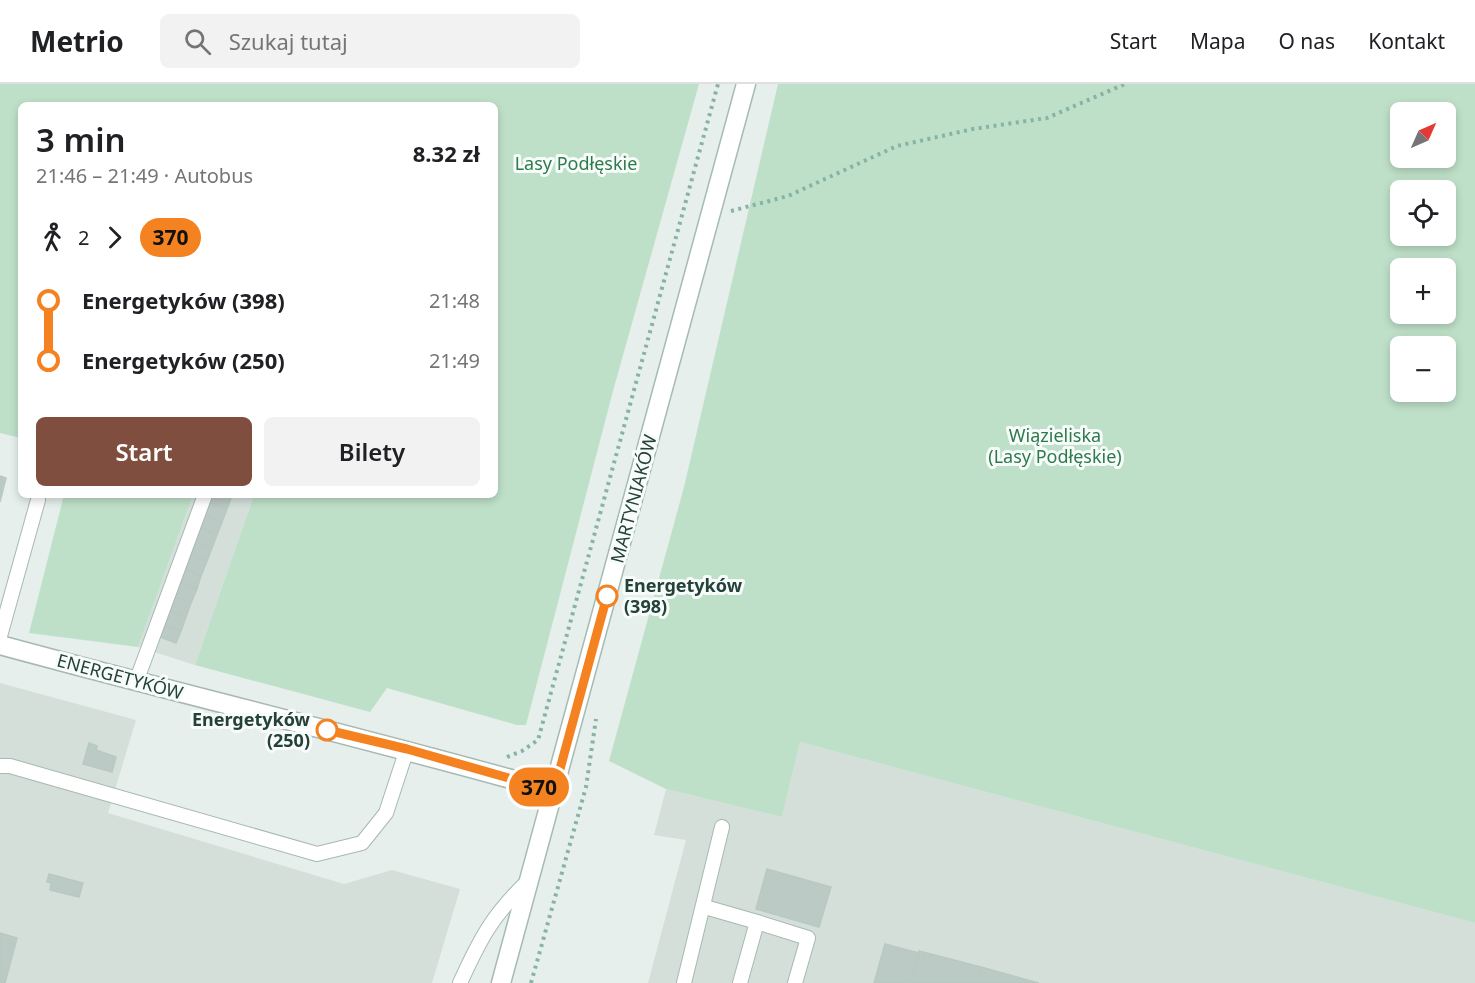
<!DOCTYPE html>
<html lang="pl">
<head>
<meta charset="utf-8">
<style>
	body { margin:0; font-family:"Noto Sans",sans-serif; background:#f2f2f2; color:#202124; height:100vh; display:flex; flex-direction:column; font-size:22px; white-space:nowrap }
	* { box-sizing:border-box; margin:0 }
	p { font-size:20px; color:#757577 }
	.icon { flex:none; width:33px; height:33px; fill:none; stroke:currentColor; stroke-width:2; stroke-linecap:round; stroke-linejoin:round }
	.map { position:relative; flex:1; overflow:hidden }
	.panel { position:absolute; left:18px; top:18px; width:480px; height:396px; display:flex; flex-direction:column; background:#fff; border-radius:9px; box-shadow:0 3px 9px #0003 }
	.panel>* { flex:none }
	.badge { padding:0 12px; border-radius:20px; font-size:21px; line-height:39px }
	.needle { width:39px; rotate:45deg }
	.tools { position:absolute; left:1390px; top:18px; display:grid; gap:12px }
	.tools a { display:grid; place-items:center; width:66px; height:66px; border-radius:9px; background:#fff; box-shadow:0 3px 9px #0003; font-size:30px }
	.map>.badge { position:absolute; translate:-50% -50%; box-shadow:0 0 0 3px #fff }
	.legs { display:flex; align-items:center; gap:9px; height:66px; padding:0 18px; font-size:20px }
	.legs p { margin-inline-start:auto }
	.summary { display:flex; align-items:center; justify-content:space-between; height:102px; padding:0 18px }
	h1 { font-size:33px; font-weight:600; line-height:45px }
	.button { display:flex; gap:12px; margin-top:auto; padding:12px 18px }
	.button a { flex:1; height:69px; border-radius:9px; background:#7f4e3f; color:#fff; font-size:24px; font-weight:600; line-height:69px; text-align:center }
	.button a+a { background:#f2f2f2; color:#202124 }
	ul { padding:0 18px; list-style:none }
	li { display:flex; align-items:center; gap:21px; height:60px; font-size:22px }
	li i { display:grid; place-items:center; width:9px; height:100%; margin:0 8px; background:currentColor }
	li i::after { content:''; width:15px; height:15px; margin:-8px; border:4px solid; border-radius:50%; background:#fff }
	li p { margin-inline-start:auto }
	li:first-child i { background:linear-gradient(#0000 50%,currentColor 0) }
	li:last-child i { background:linear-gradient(currentColor 50%,#0000 0) }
	header { display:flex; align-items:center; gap:36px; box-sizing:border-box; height:84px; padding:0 30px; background:#fff; border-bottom:2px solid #e0e0e0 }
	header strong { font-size:28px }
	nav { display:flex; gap:33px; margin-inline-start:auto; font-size:21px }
	.search { width:420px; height:54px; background:#f2f2f2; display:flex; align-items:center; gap:15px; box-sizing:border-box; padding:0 21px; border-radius:9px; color:#757577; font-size:22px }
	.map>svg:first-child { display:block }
	.built { fill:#d4dfda }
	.green { fill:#bfe0c8; fill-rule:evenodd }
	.building { fill:#bbcac4; stroke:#b8c9c2; stroke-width:1.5 }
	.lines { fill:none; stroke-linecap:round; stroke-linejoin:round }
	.service-casing { stroke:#a8b8b2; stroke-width:16 }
	.minor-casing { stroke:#a8b8b2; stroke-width:21 }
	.secondary-casing { stroke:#a4bbb3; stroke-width:21 }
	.path { stroke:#86b3a5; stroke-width:4; stroke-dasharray:3 4.5; stroke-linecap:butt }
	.service { stroke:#fff; stroke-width:14 }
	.minor { stroke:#fff; stroke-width:18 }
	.secondary { stroke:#fff; stroke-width:18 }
	.line-1-casing { stroke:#fff; stroke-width:14 }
	.line-1 { stroke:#f58220; stroke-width:9 }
	.stop-1-dot { fill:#fff; stroke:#f58220; stroke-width:3 }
	.labels { text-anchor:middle; stroke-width:6; stroke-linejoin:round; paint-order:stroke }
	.park-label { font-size:18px; fill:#2d7a4b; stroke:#f7fbf9 }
	.street-label { font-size:18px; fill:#24423a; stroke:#f7fbf9 }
	.stop-label { font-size:18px; font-weight:bold; fill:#24423a; stroke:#f7fbf9; text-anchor:start }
</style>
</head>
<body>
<header>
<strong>Metrio</strong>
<div class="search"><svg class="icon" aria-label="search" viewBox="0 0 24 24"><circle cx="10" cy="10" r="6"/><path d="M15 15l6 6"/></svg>Szukaj tutaj</div>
<nav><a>Start</a><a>Mapa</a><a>O nas</a><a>Kontakt</a></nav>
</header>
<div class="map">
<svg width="1475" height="899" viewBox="0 0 1475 899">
	<rect width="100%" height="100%" fill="#e6efeb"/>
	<path class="built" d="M193,411H254L195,581L138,563Z
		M0,599L136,636L108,729L344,800L392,786L460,805L432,899H0Z
		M800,658L1475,839V899H648L686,756L654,751L666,705L782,733Z"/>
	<path class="green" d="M0,0H699L613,307L526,641H517L387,604L370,628L195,581L254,411H495V21H21V354L0,349Z
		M778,0H1475V839L800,658L782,733L666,705L609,677L684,403ZM1401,28H1446V74H1401ZM1401,106H1446V152H1401ZM1446,184V230H1401V184ZM1401,262H1446V308H1401Z
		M64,411H193L138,563L29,549Z"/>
	<path class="building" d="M0,392L6,394L0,418Z
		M208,411H232L227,425L206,417Z
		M206,417L227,425L222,438L201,430Z
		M201,430L222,438L217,451L196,442Z
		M196,442L217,451L212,464L191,455Z
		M191,455L212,464L207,477L186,469Z
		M186,469L207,477L201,492L181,483Z
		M181,483L201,492L197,505L176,496Z
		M176,496L197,505L191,519L170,510Z
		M170,510L191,519L186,533L165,525Z
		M165,525L186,533L181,547L160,539Z
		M160,539L181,547L176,559L155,551Z
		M89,659L97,662L96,666L116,673L112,688L83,680Z
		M767,785L831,803L819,843L756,825Z
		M49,790L83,799L79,813L50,806L51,799L47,798Z
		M0,849L17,854L5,899H0Z
		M885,860L919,869L911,899H874Z
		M919,867L981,883L977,899H911Z
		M981,883L1039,899H977Z"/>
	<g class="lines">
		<defs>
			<path id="service" d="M0,552L38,416
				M136,598L205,411
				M0,682H10L317,770L362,759L386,729L407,665
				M705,823L757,838
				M460,899C480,855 492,832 527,798
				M684,899L722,743
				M740,899L757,838L808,854L795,899"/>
			<path id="minor" d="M0,561C184,611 370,655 554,707"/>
			<path id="secondary" d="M501,899L746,0"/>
		</defs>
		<use href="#service" class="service-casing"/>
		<use href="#minor" class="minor-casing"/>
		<use href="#secondary" class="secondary-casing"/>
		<path class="path" d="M731,127L788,112L897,62L973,45L1047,34L1125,0
			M507,673L522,667L538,656L718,0
			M531,899L586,703L596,635"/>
		<use href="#service" class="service"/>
		<use href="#minor" class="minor"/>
		<use href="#secondary" class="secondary"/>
	</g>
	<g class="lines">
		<defs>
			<path id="line-1" d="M327,646L407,665L554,707L607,512"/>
		</defs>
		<use href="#line-1" class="line-1-casing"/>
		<use href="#line-1" class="line-1"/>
	</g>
	<g class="stop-1-dot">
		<circle cx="607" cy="512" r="10"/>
		<circle cx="327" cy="646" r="10"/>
	</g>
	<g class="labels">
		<g class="park-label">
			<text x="576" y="86">Lasy Podłęskie</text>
			<text x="1055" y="358">Wiązieliska<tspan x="1055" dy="21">(Lasy Podłęskie)</tspan></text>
		</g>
		<g class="street-label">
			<text transform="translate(634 415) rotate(-75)" y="6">MARTYNIAKÓW</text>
			<text transform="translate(120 593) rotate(15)" y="6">ENERGETYKÓW</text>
		</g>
		<g class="stop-label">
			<text x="624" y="508">Energetyków<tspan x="624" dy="21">(398)</tspan></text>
			<text x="310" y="642" text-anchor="end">Energetyków<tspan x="310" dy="21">(250)</tspan></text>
		</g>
	</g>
</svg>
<div class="tools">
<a><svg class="needle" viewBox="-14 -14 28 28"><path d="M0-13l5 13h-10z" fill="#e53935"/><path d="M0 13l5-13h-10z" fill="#757577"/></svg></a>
<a><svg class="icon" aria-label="locate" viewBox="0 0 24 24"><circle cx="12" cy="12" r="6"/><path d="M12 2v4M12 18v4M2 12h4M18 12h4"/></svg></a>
<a>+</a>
<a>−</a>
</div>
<b class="badge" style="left:539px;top:703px;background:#f58220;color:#111">370</b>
<section class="panel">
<div class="summary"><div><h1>3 min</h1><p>21:46 – 21:49 · Autobus</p></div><b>8.32 zł</b></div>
<div class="legs"><svg class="icon" aria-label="walk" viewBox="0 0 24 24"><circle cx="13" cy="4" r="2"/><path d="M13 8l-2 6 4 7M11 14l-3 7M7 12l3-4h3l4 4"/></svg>2<svg class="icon" aria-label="forward" viewBox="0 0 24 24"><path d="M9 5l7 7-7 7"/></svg><b class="badge" style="background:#f58220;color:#111">370</b></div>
<ul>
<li><i style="color:#f58220"></i><b>Energetyków (398)</b><p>21:48</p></li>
<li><i style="color:#f58220"></i><b>Energetyków (250)</b><p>21:49</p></li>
</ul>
<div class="button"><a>Start</a><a>Bilety</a></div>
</section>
</div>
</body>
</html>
